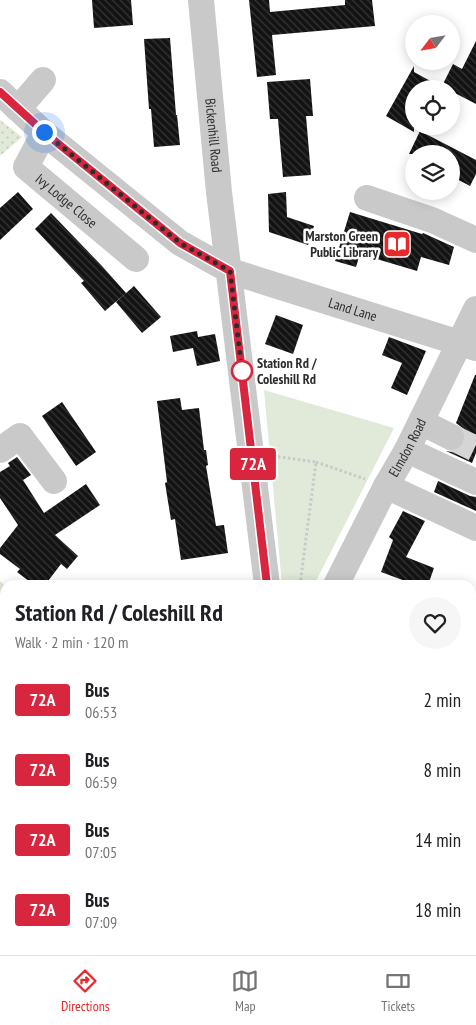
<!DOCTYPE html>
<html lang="en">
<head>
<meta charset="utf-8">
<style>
	body { margin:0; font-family:"PT Sans Narrow",sans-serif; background:#f6f6f6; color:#202124; height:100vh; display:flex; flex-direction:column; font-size:19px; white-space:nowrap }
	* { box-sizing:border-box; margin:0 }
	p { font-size:16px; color:#757577 }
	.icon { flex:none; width:28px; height:28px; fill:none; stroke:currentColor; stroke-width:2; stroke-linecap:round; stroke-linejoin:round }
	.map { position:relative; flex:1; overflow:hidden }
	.drawer { position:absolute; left:0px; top:580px; width:476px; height:375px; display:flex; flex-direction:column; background:#fff; border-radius:15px 15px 0 0; box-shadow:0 2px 12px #0003 }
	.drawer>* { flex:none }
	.badge { padding:0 10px; border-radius:4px; font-size:18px; line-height:32px }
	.needle { width:32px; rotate:239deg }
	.fabs { position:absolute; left:405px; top:15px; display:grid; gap:10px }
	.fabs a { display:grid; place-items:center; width:55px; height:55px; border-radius:50%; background:#fff; box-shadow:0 2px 12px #0003; font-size:25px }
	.you { position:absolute; width:25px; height:25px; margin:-12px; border:4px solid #fff; border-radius:50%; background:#1a73e8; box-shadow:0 0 0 8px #1a73e833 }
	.map>.badge { position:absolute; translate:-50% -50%; box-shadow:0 0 0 2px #fff }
	.round { display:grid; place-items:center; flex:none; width:52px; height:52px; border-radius:26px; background:#f6f6f6 }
	.overview { display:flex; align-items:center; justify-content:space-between; height:85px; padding:0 15px }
	h1 { font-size:24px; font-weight:700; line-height:38px }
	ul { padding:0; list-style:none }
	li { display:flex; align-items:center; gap:15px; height:70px; padding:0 15px }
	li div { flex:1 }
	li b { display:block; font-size:19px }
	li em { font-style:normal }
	li .badge { min-width:55px; font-weight:700; text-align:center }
	.tab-bar { display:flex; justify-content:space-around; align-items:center; height:70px; border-top:1px solid #e0e0e0; background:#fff; font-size:14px; color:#757577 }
	.tab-bar a { display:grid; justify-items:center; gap:2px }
	.tab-bar .on { color:#e92829 }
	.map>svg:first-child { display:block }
	.grass { fill:url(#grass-dots) }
	.green { fill:#e1ead8 }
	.building { fill:url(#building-back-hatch) }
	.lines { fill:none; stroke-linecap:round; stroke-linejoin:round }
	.minor-tunnel { stroke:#d5d5d5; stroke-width:26; stroke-dasharray:26 13; stroke-linecap:butt }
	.path { stroke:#c9c9c9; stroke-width:3; stroke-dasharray:2.5 2.5; stroke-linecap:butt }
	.minor { stroke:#c9c9c9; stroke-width:26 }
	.line-casing { stroke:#fff; stroke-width:11 }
	.line { stroke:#d7263d; stroke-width:8 }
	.walk { stroke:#2c2c2c; stroke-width:5; stroke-dasharray:0 9 }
	.stop-dot { fill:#fff; stroke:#d7263d; stroke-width:2.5 }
	.labels { text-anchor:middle; stroke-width:5; stroke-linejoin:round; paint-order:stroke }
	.street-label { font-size:14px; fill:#2c2c2c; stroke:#fff }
	.poi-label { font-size:14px; font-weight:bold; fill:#2c2c2c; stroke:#fff; text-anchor:end }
	.stop-label { font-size:14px; font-weight:bold; fill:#2c2c2c; stroke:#fff; text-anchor:start }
</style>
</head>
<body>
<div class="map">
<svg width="476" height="955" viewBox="0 0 476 955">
	<defs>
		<pattern id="grass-dots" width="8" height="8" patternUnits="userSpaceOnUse" patternTransform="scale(1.25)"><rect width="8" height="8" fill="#e1ead8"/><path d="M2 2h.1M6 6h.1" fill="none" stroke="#c1c9ba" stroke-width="1.8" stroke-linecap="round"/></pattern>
		<pattern id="building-back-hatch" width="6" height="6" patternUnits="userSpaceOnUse" patternTransform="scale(1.25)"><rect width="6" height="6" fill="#131313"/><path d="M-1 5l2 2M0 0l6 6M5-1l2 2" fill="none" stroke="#363636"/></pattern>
	</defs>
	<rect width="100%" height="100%" fill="#fff"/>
	<path class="grass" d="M0,120L22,137L0,156Z
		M0,581L5,586V660L0,656Z"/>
	<path class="green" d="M264,390L394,428L314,585H282Z
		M0,921L5,926V950H16L13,955H0Z"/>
	<path class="building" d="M92,0H131L133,25L94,28Z
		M249,0H269L270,12L345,5V0H372L375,26L272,35L276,75L257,77Z
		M170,38L176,115H177L180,145L154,147L151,109H149L144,39Z
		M476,41V104L451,91V89L442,86L453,64L462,69Z
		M414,66V72L445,89H414V132L386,116Z
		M310,79L313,116H306L311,175L283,177L278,119H270L267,82Z
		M420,131L476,160V174L470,186L451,176V154H409Z
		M18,192L33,209L0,240V208Z
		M286,192L287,217L314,226L308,245L269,232L268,194Z
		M350,212L422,234L423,233L454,247L449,265L421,257L417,271L360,254L356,267L335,261Z
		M51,213L102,266L126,293L105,311L81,283L84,281L35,229Z
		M134,286L161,317L142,333L116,302Z
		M276,315L303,325L293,354L265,344Z
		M197,331L198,337L215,334L220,361L197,366L193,348L173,352L170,336Z
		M389,337L426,351L407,395L391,388L402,363L382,355Z
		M475,375H476V453L472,463L446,451L452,452L459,450L465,443L466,437L464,429L456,423Z
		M180,398L182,410L199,408L204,450H206L208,465L206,466L216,526L224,525L228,553L181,560L175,519L171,520L165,483L167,482L157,401Z
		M62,402L96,452L76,466L42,416Z
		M17,457L31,475L23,480L44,513L86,484L100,505L55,535L78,556L67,569L61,564L45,585H34L17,572L20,569L0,554V548L18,525L0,498V472L10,466L8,463Z
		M438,481L470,496L476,497V511L434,492Z
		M403,511L425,521L406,557L434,568L428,585H416L381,572L393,540L389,537Z"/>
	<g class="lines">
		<path class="minor-tunnel" d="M451,437L476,449"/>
		<path class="path" d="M273,456L316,462L300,585
			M316,462L365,479"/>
		<g class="minor">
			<path id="s1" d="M201,0L219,192L267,585"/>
			<path id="s2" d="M0,92L44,133L180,243L230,271L476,348"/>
			<path d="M18,109L43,80"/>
			<path id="s3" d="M44,133L26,167L136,259"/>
			<path d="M367,198L432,220L476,240"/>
			<path d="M421,422L451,437"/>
			<path d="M0,450L20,436L54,481"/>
			<path d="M407,450L476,482"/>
			<path d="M386,486L476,528"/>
			<path id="s4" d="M336,585L386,486L407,450L476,309"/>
			<path d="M0,747L5,751"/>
			<path d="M157,950V955"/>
			<path d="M285,950V955"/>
			<path d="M25,955L29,950"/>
		</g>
	</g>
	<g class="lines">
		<defs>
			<path id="line" d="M0,92L44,132L180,243L230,271L267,585"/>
		</defs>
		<use href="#line" class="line-casing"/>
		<use href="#line" class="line"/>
		<path class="walk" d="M44,132L180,243L230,271L242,371"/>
	</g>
	<defs>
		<symbol id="library-square" viewBox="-11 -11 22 22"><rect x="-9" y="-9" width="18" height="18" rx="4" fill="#e92829" stroke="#fff"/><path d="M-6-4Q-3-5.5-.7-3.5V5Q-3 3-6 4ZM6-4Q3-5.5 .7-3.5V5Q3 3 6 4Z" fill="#fff"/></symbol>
	</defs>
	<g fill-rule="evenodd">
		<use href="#library-square" x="381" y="228" width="32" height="32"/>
	</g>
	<circle class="stop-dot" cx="242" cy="371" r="10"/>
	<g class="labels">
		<g class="street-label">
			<text dy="5" stroke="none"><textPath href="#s1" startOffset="136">Bickenhill Road</textPath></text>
			<text dy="5" stroke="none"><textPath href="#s3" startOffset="91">Ivy Lodge Close</textPath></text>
			<text dy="5" stroke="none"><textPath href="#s2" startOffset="421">Land Lane</textPath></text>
			<text dy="5" stroke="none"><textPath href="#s4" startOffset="155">Elmdon Road</textPath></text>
		</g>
		<g class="poi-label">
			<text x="378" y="241">Marston Green<tspan x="378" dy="16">Public Library</tspan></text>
		</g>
		<g class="stop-label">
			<text x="257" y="368">Station Rd /<tspan x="257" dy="16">Coleshill Rd</tspan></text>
		</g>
	</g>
</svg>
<div class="fabs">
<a><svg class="needle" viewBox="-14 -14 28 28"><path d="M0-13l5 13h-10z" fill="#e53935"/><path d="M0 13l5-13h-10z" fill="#757577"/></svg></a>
<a><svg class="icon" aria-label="locate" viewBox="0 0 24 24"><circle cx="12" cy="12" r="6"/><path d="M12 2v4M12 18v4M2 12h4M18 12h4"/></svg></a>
<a><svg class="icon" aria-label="layers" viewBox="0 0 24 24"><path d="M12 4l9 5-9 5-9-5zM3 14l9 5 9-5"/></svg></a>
</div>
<div class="you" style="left:44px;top:132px"></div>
<b class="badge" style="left:253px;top:464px;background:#d7263d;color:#fff">72A</b>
<section class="drawer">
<div class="overview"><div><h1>Station Rd / Coleshill Rd</h1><p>Walk · 2 min · 120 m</p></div><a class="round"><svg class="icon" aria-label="heart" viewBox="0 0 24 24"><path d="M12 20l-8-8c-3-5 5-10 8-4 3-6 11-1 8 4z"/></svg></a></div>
<ul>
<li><span class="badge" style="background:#d7263d;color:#fff">72A</span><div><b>Bus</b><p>06:53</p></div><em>2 min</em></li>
<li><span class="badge" style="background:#d7263d;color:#fff">72A</span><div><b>Bus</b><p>06:59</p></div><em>8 min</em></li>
<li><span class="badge" style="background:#d7263d;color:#fff">72A</span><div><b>Bus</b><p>07:05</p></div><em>14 min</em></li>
<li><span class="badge" style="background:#d7263d;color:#fff">72A</span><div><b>Bus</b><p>07:09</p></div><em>18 min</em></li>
</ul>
</section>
</div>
<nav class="tab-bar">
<a class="on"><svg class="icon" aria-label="directions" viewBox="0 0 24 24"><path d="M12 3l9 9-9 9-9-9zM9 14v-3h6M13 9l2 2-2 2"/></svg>Directions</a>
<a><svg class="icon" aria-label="map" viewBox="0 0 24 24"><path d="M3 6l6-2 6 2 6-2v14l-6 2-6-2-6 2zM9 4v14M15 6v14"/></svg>Map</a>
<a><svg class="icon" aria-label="tickets" viewBox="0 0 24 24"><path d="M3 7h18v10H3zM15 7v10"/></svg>Tickets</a>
</nav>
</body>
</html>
